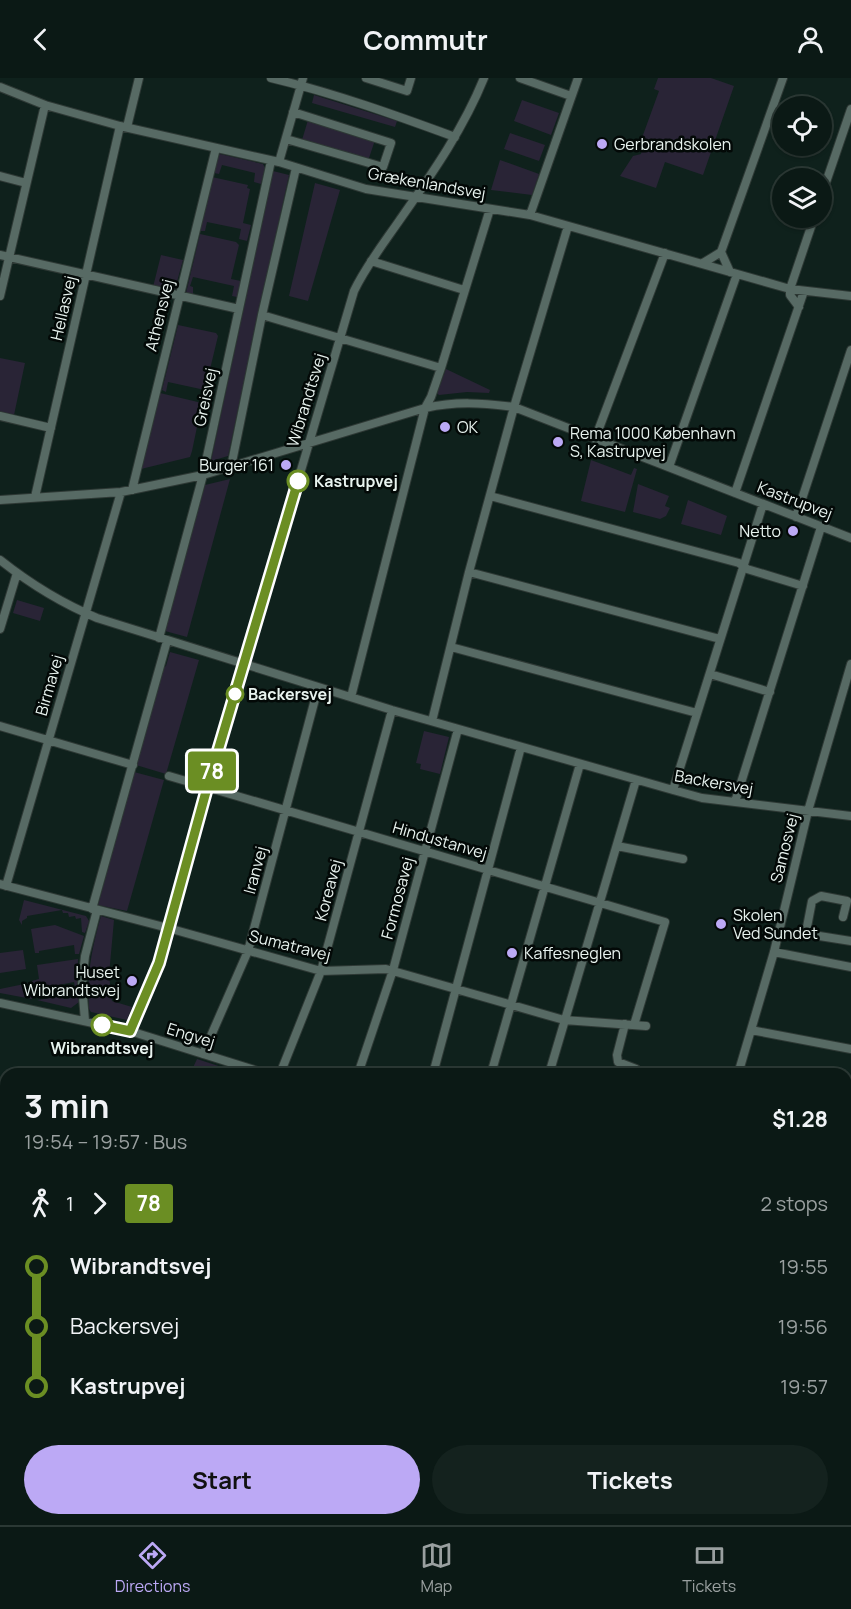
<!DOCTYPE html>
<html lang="en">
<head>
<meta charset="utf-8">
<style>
	body { margin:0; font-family:Manrope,sans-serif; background:#14221e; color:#f1f3f6; height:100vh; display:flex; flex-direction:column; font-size:22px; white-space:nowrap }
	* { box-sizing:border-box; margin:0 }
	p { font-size:20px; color:#9aa0a0 }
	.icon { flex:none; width:33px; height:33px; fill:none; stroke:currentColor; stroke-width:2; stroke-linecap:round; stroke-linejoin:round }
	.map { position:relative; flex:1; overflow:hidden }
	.sheet { position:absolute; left:0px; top:990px; width:852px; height:458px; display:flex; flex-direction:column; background:#0b1915; border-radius:18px 18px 0 0; box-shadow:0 2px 4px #0004,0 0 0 2px #2b3834 }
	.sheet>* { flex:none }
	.badge { padding:0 12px; border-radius:4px; font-size:21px; line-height:39px }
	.fabs { position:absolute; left:772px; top:18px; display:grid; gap:12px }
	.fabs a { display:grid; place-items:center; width:60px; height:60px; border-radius:50%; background:#0b1915; box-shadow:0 2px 4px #0004,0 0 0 2px #2b3834; font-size:30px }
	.map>.badge { position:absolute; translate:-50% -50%; box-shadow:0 0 0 3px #fff }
	.legs { display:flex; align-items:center; gap:9px; height:66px; padding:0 24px; font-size:20px }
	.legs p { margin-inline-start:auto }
	.head { display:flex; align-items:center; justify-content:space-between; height:102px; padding:0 24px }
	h1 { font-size:33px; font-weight:700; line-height:45px }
	.action { display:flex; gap:12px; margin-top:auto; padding:12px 24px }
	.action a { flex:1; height:69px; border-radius:36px; background:#bca9f5; color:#111; font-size:24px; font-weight:700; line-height:69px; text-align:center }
	.action a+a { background:#14221e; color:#f1f3f6 }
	ul { padding:0 24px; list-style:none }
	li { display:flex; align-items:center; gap:21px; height:60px; font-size:22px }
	li i { display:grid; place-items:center; width:9px; height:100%; margin:0 8px; background:currentColor }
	li i::after { content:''; width:15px; height:15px; margin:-8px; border:4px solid; border-radius:50%; background:#0b1915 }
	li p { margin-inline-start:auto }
	li:first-child i { background:linear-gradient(#0000 50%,currentColor 0) }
	li:last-child i { background:linear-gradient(currentColor 50%,#0000 0) }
	header { display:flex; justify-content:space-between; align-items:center; height:78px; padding:0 24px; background:#0b1915; font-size:27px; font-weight:700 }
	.dock { display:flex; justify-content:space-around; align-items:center; height:84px; border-top:2px solid #2b3834; background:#0b1915; font-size:16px; color:#9aa0a0 }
	.dock a { display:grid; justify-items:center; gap:3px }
	.dock .selected { color:#bca9f5 }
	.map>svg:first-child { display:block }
	.green { fill:#292436 }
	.water { fill:#070214 }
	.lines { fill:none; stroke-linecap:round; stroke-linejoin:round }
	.minor-casing { stroke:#2e3935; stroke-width:10 }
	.minor { stroke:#576a64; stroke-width:8 }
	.rail-casing { stroke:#b6c3bf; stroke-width:4.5 }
	.rail { stroke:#030907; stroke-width:2; stroke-dasharray:7; stroke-linecap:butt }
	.line-1-casing { stroke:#fff; stroke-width:14 }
	.line-1 { stroke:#6b8e23; stroke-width:9 }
	.poi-dot { fill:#bca9f5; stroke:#030907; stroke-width:2 }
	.stop-1-dot { fill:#fff; stroke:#6b8e23; stroke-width:3 }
	.labels { text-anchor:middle; stroke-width:5; stroke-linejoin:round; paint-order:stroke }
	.poi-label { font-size:16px; fill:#e8f3ef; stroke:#030907; text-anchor:start }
	.street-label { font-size:16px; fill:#e8f3ef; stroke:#030907 }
	.stop-label { font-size:16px; font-weight:bold; fill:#e8f3ef; stroke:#030907; text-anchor:start }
</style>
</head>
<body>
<header><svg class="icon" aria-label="back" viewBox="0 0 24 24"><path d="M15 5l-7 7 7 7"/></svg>Commutr<svg class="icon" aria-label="person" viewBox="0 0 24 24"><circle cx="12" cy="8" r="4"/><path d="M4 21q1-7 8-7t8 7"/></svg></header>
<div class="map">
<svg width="851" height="1447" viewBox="0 0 851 1447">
	<rect width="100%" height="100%" fill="#0f211c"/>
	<path class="green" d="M658,0H711L734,8L703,97L665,84L656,110L620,98L633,78L641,76L643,57L659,13L654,11Z
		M314,17L397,43L395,49L312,25Z
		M522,22L559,35L551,57L514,43Z
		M308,42L375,62L368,83L302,62Z
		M510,55L545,67L539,83L504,71Z
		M220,76L263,86L265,90L261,106L254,104L255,95L222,87L219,96L214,95L218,78Z
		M500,82L539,96L532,117L491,112Z
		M273,93L289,97L228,378L211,383Z
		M212,99L248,107L247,110L250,111L243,145L251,147L247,163L239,161L241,151L207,144L205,153H200Z
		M315,105L340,112L308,223L289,218Z
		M200,156L236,164L239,167L231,201L241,203L237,219L232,218L234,208L193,199L190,208L193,209V217L186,215Z
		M161,177L183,182L175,211L173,213L153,209Z
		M178,247L216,255L218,258L205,312L168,304L166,314L162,312Z
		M0,280L25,285L14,337L0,334Z
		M446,291L490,312L489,315L467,314L439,317L437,315Z
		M160,315L202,325L192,373L190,379L141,391Z
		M591,382L631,397L634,390L637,391L625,434L581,423Z
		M230,401L187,559L165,553L205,407Z
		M638,406L669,418L665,428L670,430L666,438L660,441L633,434Z
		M688,422L727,438L721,457L681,446Z
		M17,522L44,530L40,543L13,535Z
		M170,574L199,582L166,696L136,687L164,589L166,588Z
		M424,653L449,659L440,696L420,691L421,686L416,685Z
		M134,694L164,702L127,833L98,827Z
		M24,822L86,838L89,843L85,855L82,854L81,840L76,841L75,838L69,839L68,835H63L62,832L27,838V840L22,843V847L19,842Z
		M101,838L114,842L109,897L112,923L132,929L127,942L91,934L89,931C87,896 91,873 101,838Z
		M55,847L84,858L79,876H75L74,867L39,873V875H35L31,851Z
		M23,872L26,891L0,895V875Z
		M78,881L77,913L76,914L74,904L33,912L32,903L39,901L37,887Z
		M29,905L32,921L0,915V911Z
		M64,918V921L78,919L79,924L71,930L37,922Z
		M197,981L243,996H190Z
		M0,1070L6,1072V1353L0,1352Z
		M0,1377L6,1378V1442H111L108,1447H0Z
		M521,1442H610L607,1447H518Z"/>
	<path class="water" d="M0,1147L6,1148V1194L0,1193Z
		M6,1304V1350L0,1348V1308Z"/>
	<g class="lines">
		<defs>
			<path id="minor" d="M271,0C334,15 395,37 455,59
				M366,0L407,13L411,0
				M520,0L571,18
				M0,9L45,27L120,48L279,84L366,111L530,137L790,211L851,218
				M127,49L139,0
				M286,61L383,89L391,65L293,34
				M279,84L303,0
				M0,98L26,105
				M822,116L851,31
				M530,137L578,0
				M721,174L730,194
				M0,177L239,231
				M371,183L464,212
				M703,185L721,174L783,0
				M0,218L45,27
				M799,229L790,217V211L814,140
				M262,237L441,290
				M0,338L51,350
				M595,361L665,175
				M231,389L262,237L296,90
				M669,389L737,196
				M132,412L216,70
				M735,415L804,213
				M490,418L739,485L747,491L803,508
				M35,419L120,48
				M0,422L121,414L203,397L425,330C457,323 481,325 514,329L851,460
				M796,439L851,272
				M0,482C29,505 63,526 97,540L392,632L673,712L702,720L851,738
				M469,494L720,561
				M0,551L17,495
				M159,560L203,397L271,83
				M451,569L697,635
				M710,596L770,614
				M351,619L425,330L431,319L441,290L490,131
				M432,643L469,494L514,329L568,148
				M0,648L133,687
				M169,698L665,844L634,947
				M673,712L763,426
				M735,724L821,449
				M617,768L683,781
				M0,806L168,850L321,893L386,891L564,942L646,948
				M6,808L121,414
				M92,831L167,563
				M843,839L847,823L821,818L812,823L807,849L813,857L851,863
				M774,874L851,889
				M0,925L130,953L267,996
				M85,943L82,906L85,878L97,832
				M625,946L617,977L618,984L636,991L635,996
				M751,952L851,971
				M130,953L159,885L207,710L354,213C366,188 383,166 399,143C431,97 463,52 484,0
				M203,976L248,873L318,610
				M280,996L321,893L392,632
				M358,996L393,892L458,651
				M433,996L521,669
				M491,996L580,686
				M549,996L636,702
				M738,996L774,874L808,733L851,586
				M0,1046L6,1047
				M846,1052L851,1053
				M846,1142L851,1143
				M846,1233L851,1228
				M846,1258L851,1260
				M846,1291L851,1292
				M0,1363L6,1364
				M846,1364L851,1365
				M846,1435L851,1436
				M254,1442L272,1447
				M305,1442L324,1447L327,1442
				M405,1442L408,1447
				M610,1445L618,1447
				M118,1447L121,1442
				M430,1447L434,1442
				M734,1447L737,1442"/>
		</defs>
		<use href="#minor" class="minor-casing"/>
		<use href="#minor" class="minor"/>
		<defs>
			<path id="rail" d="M0,1057L6,1058
				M846,1280L851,1282"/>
		</defs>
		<use href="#rail" class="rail-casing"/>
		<use href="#rail" class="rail"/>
	</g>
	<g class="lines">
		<defs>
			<path id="line-1" d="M102,947L130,953L159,885L207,710L298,403"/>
		</defs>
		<use href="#line-1" class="line-1-casing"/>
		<use href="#line-1" class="line-1"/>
	</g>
	<g class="poi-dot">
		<circle cx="602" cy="66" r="6"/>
		<circle cx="445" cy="349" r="6"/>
		<circle cx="558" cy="364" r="6"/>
		<circle cx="286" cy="387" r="6"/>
		<circle cx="793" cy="453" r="6"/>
		<circle cx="721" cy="846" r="6"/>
		<circle cx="512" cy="875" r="6"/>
		<circle cx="132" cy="903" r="6"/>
	</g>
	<g class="stop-1-dot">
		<circle cx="298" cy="403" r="10"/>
		<circle cx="235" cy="616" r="8"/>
		<circle cx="102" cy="947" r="10"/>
	</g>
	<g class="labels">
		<g class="poi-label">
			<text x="614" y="72">Gerbrandskolen</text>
			<text x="457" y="355">OK</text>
			<text x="570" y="361">Rema 1000 København<tspan x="570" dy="18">S, Kastrupvej</tspan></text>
			<text x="274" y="393" text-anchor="end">Burger 161</text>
			<text x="781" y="459" text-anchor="end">Netto</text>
			<text x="733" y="843">Skolen<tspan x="733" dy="18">Ved Sundet</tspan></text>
			<text x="524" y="881">Kaffesneglen</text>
			<text x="120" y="900" text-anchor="end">Huset<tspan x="120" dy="18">Wibrandtsvej</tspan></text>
		</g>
		<g class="street-label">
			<text transform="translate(427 105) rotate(10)" y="6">Grækenlandsvej</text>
			<text transform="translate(63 230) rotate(-77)" y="6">Hellasvej</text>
			<text transform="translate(159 237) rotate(-76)" y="6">Athensvej</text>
			<text transform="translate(205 319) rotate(-78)" y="6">Greisvej</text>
			<text transform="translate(306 322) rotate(-73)" y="6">Wibrandtsvej</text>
			<text transform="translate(795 422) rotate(21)" y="6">Kastrupvej</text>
			<text transform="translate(49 607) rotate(-74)" y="6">Birmavej</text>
			<text transform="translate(714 704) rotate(10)" y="6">Backersvej</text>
			<text transform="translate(440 762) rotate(16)" y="6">Hindustanvej</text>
			<text transform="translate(784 770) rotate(-76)" y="6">Samosvej</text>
			<text transform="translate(255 792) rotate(-75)" y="6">Iranvej</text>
			<text transform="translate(328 812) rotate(-75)" y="6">Koreavej</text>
			<text transform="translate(397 820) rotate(-75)" y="6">Formosavej</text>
			<text transform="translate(290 867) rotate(14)" y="6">Sumatravej</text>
			<text transform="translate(191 957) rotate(17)" y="6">Engvej</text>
		</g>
		<g class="stop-label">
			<text x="314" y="409">Kastrupvej</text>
			<text x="248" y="622">Backersvej</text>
			<text x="102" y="976" text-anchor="middle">Wibrandtsvej</text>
		</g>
	</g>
</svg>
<div class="fabs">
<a><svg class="icon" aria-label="locate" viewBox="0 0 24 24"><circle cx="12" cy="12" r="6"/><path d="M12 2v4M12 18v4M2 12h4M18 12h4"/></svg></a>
<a><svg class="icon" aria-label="layers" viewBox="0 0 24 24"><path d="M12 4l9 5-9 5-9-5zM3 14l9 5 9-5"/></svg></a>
</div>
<b class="badge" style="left:212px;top:693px;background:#6b8e23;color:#fff">78</b>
<section class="sheet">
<div class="head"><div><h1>3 min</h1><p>19:54 – 19:57 · Bus</p></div><b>$1.28</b></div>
<div class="legs"><svg class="icon" aria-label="walk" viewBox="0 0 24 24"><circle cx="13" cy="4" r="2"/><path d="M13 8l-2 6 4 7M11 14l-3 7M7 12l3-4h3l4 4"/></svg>1<svg class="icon" aria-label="forward" viewBox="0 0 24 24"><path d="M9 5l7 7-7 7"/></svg><b class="badge" style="background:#6b8e23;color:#fff">78</b><p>2 stops</p></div>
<ul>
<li><i style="color:#6b8e23"></i><b>Wibrandtsvej</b><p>19:55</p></li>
<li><i style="color:#6b8e23"></i><span>Backersvej</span><p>19:56</p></li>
<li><i style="color:#6b8e23"></i><b>Kastrupvej</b><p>19:57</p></li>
</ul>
<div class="action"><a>Start</a><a>Tickets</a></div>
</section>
</div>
<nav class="dock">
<a class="selected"><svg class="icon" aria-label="directions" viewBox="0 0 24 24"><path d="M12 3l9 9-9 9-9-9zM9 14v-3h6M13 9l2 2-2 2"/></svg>Directions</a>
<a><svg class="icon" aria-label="map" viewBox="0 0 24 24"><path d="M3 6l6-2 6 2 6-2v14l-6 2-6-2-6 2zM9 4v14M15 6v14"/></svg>Map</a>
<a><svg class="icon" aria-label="tickets" viewBox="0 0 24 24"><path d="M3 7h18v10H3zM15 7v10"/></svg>Tickets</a>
</nav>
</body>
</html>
